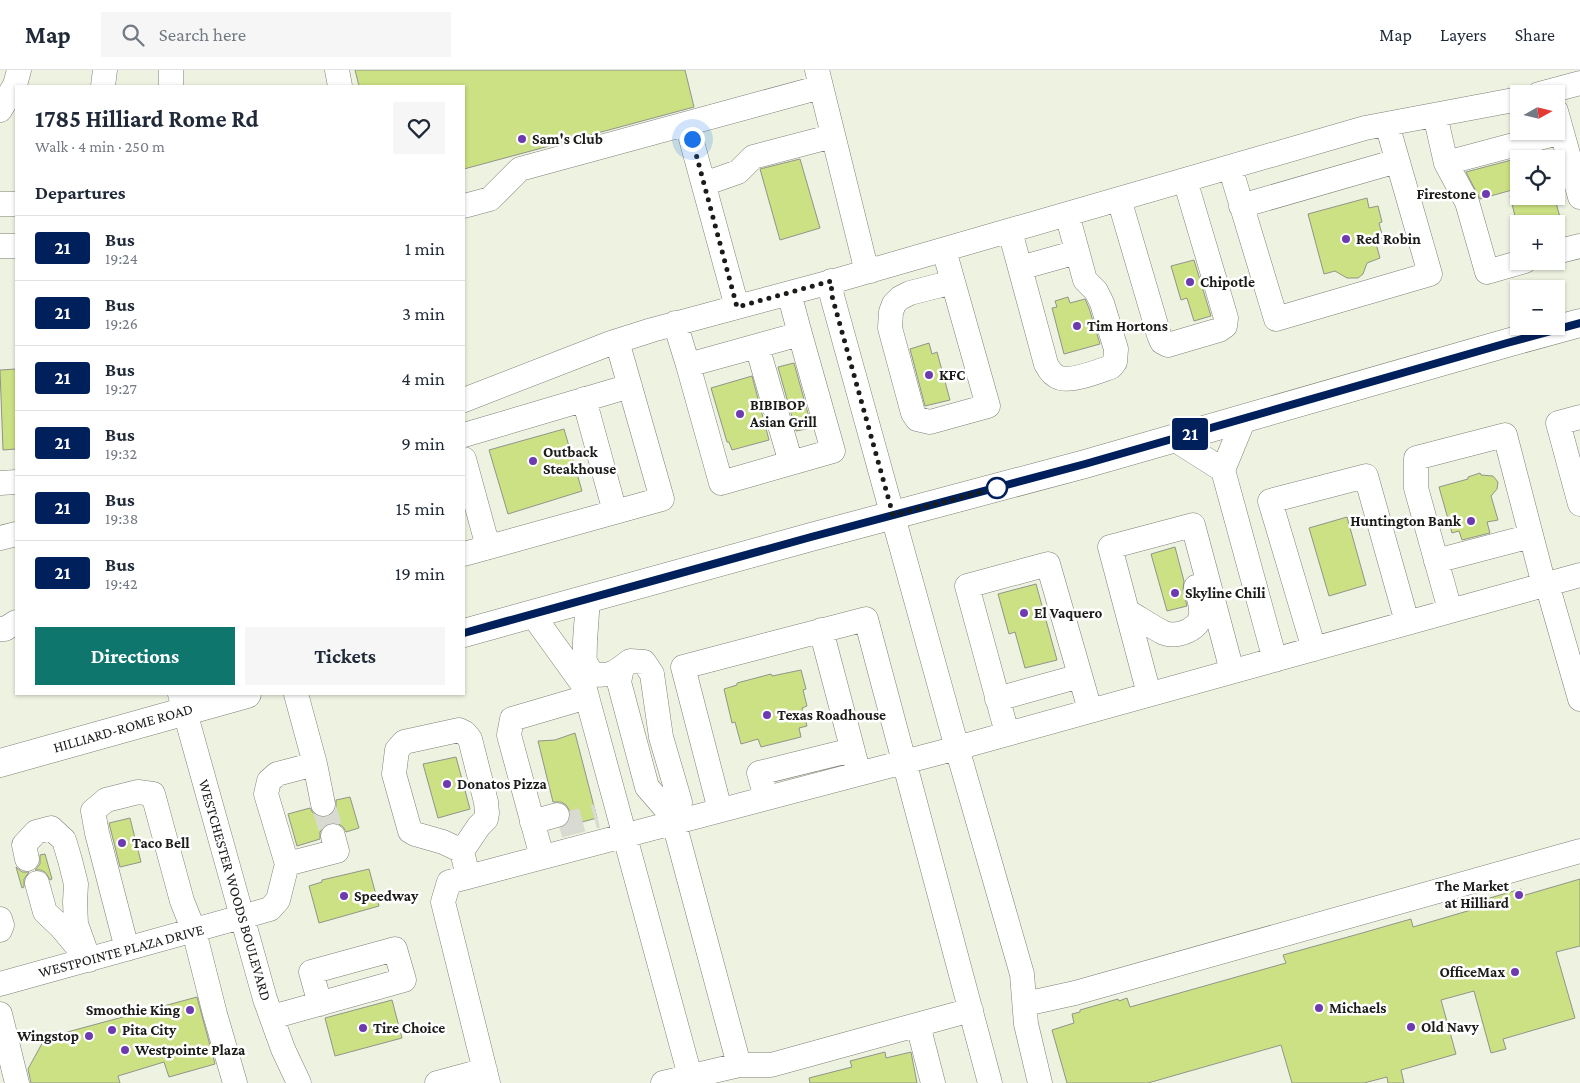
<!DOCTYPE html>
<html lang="en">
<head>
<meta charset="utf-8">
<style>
	body { margin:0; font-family:"Crimson Pro",serif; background:#f6f6f7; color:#1f2937; height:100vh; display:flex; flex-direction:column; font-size:19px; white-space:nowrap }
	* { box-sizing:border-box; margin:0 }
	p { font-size:16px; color:#747a83 }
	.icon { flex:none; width:28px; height:28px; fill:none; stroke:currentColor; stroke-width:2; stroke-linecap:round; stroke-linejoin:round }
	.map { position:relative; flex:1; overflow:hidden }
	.side { position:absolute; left:15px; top:15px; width:450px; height:610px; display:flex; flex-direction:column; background:#fff; border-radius:0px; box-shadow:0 1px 4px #0004 }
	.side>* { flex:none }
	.badge { padding:0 10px; border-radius:4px; font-size:18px; line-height:32px }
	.needle { width:32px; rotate:82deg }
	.controls { position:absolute; left:1510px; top:15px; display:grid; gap:10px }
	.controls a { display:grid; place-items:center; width:55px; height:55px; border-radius:0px; background:#fff; box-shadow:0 1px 4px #0004; font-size:25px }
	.you { position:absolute; width:25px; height:25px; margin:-12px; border:4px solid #fff; border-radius:50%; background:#1a73e8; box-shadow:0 0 0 8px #1a73e833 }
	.map>.badge { position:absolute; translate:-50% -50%; box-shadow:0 0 0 2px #fff }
	h2 { padding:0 20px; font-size:19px; line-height:45px }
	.round { display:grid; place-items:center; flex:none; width:52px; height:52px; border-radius:0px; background:#f6f6f7 }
	.overview { display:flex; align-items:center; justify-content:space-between; height:85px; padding:0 20px }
	h1 { font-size:24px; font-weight:700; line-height:38px }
	.button { display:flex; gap:10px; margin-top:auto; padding:10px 20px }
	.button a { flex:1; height:58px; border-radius:0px; background:#0f766e; color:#fff; font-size:20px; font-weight:700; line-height:58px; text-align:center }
	.button a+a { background:#f6f6f7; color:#1f2937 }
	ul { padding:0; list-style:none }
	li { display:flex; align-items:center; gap:15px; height:65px; padding:0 20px; border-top:1px solid #e0e1e3 }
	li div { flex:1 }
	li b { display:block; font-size:19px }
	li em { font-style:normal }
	li .badge { min-width:55px; font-weight:700; text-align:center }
	header { display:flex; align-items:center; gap:30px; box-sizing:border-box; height:70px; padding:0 25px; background:#fff; border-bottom:1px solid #e0e1e3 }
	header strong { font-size:24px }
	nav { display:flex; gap:28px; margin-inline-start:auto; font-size:18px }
	.search { width:350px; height:45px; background:#f6f6f7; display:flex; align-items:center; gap:12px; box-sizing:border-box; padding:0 18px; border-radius:0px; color:#747a83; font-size:19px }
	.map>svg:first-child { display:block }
	.built { fill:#eef3e1; fill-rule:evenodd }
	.building { fill:#cbe183; stroke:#91948b }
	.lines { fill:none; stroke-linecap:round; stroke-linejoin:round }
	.minor-tunnel { stroke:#d9dbd2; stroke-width:24; stroke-dasharray:24 12; stroke-linecap:butt }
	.minor-casing { stroke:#7d8077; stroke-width:25 }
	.major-casing { stroke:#7d8077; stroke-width:29 }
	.minor { stroke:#fff; stroke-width:24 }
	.major { stroke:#fff; stroke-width:28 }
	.line-casing { stroke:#fff; stroke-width:11 }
	.line { stroke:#00205b; stroke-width:8 }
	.walk { stroke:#1b1c19; stroke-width:5; stroke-dasharray:0 9 }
	.poi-dot { fill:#6e3ab0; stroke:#fff; stroke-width:2 }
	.stop-dot { fill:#fff; stroke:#00205b; stroke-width:2.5 }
	.labels { text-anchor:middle; stroke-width:5; stroke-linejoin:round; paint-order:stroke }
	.poi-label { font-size:15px; font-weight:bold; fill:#1b1c19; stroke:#fff; text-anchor:start }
	.street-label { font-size:15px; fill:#1b1c19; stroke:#fff }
</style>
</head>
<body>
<header>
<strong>Map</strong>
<div class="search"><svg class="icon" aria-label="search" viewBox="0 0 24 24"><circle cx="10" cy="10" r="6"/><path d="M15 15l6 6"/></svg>Search here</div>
<nav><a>Map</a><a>Layers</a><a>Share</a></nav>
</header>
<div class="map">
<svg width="1580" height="1013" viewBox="0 0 1580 1013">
	<rect width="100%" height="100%" fill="#fafdf3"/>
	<path class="built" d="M0,0H1580V1013H0ZM16,16H464V624H16ZM1519,24H1556V61H1519ZM1519,89H1556V126H1519ZM1519,154H1556V191H1519ZM1519,219H1556V256H1519Z"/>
	<path class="building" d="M355,0H685L694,37L464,99V16H359Z
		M1519,88V118L1480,129L1466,102Z
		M800,89L820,158L780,170L760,99Z
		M1510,126H1554L1562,154H1517Z
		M1367,128L1369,138L1378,136L1382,152L1379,153L1383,168L1375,170L1380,188L1367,193L1363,204L1358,208H1347L1335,201L1324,204L1308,144Z
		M1194,190L1211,246L1194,251L1187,228L1181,230L1171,196Z
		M1068,227L1070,233L1085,229L1089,238L1100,274L1064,284L1052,238L1057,237L1055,231Z
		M929,273L932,284L937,282L950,330L925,336L910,279Z
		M794,293L812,358L796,361L778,297Z
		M16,299V379L3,380L0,300Z
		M752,306L769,370L732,380L729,372H727L711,318Z
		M564,359L582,421L508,444L489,380Z
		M1480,403L1481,405L1493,406L1498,412L1497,419L1491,426L1498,450L1487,452L1490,463L1462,470L1459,461L1452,463L1439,417L1468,409V407Z
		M1347,447L1366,515L1329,526L1309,458Z
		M1175,477L1184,511L1183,520L1187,536L1167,541L1151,484Z
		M1036,514L1057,590L1025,598L1015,562L1009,564L998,524Z
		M801,600L806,619L803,620L807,636L802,638L807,656L799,658L801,667L761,677L758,669L741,674L735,652L732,653L724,619L737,615V613L771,604L772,606Z
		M575,663L597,748L563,757L567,754L570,749V741L566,735L561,732H553L538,671L555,670Z
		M456,687L470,739L438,748L423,694Z
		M350,727L359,758L346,762L343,757L337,753H329L324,756L320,762V769L297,776L288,744L310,738L313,743L318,747H326L332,745L336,739V730Z
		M130,748L141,792L120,797L109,753Z
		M45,784L52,809L50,810L46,803L41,800H35L40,794V785Z
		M16,797L22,802H29L24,809V817L22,818Z
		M369,799L379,836L319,853L309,816L322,812V810Z
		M1580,809V876L1556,882L1575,948L1503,969L1506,979L1491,983L1474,921L1441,930L1456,984L1401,1000L1404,1013H1388L1387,1007L1364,1013H1292L1281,975L1148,1013H1067L1052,960L1074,953L1072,944L1080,942V940L1118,929L1119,931L1127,928L1130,937L1286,893L1283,885L1355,865L1411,849L1413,857L1471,840L1469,834L1521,819L1522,826Z
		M197,927L215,994L169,1007L164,992L118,1006L120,1013H31L28,999L45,968Z
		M392,930L402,968L335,986L325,948Z
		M885,982L886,988L911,982L917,1013H810L809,1008L852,997L850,991Z"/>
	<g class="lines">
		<path class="minor-tunnel" d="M323,734L333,766
			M559,756L597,746"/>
		<defs>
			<path id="minor" d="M337,0L340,16
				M817,0L864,190L871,201
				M103,16L105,0
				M171,16V0
				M1539,24L1580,13
				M0,40L15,15L19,0
				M1556,41L1580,127
				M1435,45L1446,93L1467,132L1487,202L1525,191
				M687,54L737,237
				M1446,93L1562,62
				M1230,97L1276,249L1430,204L1387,54
				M704,114L738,102L753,87L833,66
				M1119,129L1159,265L1162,272L1168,275L1219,260L1225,256L1226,248L1185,110
				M0,134H16
				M464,136L490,129L520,99L821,17
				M1241,136L1397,91
				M1010,161L1046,294C1049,300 1053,306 1060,308C1072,312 1099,301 1111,297L1115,292L1116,279L1102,233L1096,221L1085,210L1067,144
				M0,176H16
				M944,180L988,336L930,352L917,349L913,343L890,258L891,242L894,234L900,228L910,223L953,212
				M1556,182L1580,176
				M1020,198L1077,182
				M831,211L832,226L957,678L1022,904L1026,954L1040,1013
				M789,223L800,264
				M675,253L688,295
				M800,264L833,381L721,413L688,295Z
				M757,276L791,393
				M584,329L615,442
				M464,330L611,273L652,260L838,210L1365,58L1519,29
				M1580,347L1558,353L1580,434
				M1244,349L1223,400L1275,590
				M464,365L630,316
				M1174,369L1223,400
				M464,389L488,477
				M0,413L16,412
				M0,468L16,464
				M464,484L662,429L617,271
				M1436,491L1531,466
				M1547,514L1580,629
				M588,529L585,571L584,616L690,1006
				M1450,540L1416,418V388L1505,365L1544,515
				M1127,541C1139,548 1152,557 1164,563C1178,568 1200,559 1201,544C1202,536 1198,525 1196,517
				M532,544L584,616
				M0,559H5L16,552
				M821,560L859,704
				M1314,579L1270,431L1366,406L1407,552
				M584,590L592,604C611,607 616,602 630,591L644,592L652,604L661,667L680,732L674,753
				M622,598L619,612L647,717L667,740L674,753L739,995
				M180,624L265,929L283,979L299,1013
				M296,624L315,694L323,734
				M1149,624L1110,477L1193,455L1232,601
				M997,629L1080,606
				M1007,663L967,516L1048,494L1090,640
				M766,728L759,703L852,680
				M720,740L683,597L866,549L990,1013
				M532,752L557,745
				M462,781L443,772L415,764L410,761L394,704L397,680L404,672L459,660L465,663L470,669L486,732L487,743L486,749L479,756L462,781L468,807
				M542,787L509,665L512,649L587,627
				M27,789L24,775L36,762L51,758L64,770L70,790L76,814L75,832L76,854L89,890
				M287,794L337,781L333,766
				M37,813L45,842L61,857L81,881
				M0,849L2,855L0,860
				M127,879L97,763L93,741L106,730L138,722L153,724L182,831L194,861L215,944L235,1013
				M0,914L270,839L278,830L287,794L266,724L269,711L277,704L315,694
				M1025,934L1075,923L1580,781
				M0,944L17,1013
				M272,947L404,910L395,879L311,902L320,934
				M918,955L933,1013
				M437,1013L485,1000
				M488,1013L443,832L449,812L957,678L1580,505
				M663,1013L739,995H771L971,940"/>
			<path id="major" d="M464,563L811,467L1085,394L1507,273L1580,253
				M0,693L247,624"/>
		</defs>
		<use href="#minor" class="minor-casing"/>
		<use href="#major" class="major-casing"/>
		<use href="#minor" class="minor"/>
		<use href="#major" class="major"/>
	</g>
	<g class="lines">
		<defs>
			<path id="line" d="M464,563L811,467L1085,394L1507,273L1580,253"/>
		</defs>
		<use href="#line" class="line-casing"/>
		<use href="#line" class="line"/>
		<path class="walk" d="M692,69L737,237L831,211L832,226L893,445L997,418"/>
	</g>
	<g class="poi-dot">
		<circle cx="522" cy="69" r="5"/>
		<circle cx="1486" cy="124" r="5"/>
		<circle cx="1346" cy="169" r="5"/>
		<circle cx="1190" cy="212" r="5"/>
		<circle cx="1077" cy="256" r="5"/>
		<circle cx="929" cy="305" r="5"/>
		<circle cx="740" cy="344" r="5"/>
		<circle cx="533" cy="391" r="5"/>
		<circle cx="1471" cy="451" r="5"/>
		<circle cx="1175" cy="523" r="5"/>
		<circle cx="1024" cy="543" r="5"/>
		<circle cx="767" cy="645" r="5"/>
		<circle cx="447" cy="714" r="5"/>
		<circle cx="122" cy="773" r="5"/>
		<circle cx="1519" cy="825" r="5"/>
		<circle cx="344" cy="826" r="5"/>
		<circle cx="1515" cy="902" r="5"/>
		<circle cx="1319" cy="938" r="5"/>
		<circle cx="190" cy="940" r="5"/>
		<circle cx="1411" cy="957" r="5"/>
		<circle cx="363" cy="958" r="5"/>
		<circle cx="112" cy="960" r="5"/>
		<circle cx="89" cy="966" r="5"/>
		<circle cx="125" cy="980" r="5"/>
	</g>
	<circle class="stop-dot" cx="997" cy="418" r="10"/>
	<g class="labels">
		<g class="poi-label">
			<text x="532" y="74">Sam's Club</text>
			<text x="1476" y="129" text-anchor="end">Firestone</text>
			<text x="1356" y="174">Red Robin</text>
			<text x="1200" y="217">Chipotle</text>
			<text x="1087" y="261">Tim Hortons</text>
			<text x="939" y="310">KFC</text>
			<text x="750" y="340">BIBIBOP<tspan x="750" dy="17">Asian Grill</tspan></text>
			<text x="543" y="387">Outback<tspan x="543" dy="17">Steakhouse</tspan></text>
			<text x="1461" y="456" text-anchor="end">Huntington Bank</text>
			<text x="1185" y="528">Skyline Chili</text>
			<text x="1034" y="548">El Vaquero</text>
			<text x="777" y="650">Texas Roadhouse</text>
			<text x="457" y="719">Donatos Pizza</text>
			<text x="132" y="778">Taco Bell</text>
			<text x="1509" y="821" text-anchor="end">The Market<tspan x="1509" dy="17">at Hilliard</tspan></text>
			<text x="354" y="831">Speedway</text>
			<text x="1505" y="907" text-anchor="end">OfficeMax</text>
			<text x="1329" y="943">Michaels</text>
			<text x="180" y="945" text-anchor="end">Smoothie King</text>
			<text x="1421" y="962">Old Navy</text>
			<text x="373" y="963">Tire Choice</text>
			<text x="122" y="965">Pita City</text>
			<text x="79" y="971" text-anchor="end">Wingstop</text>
			<text x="135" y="985">Westpointe Plaza</text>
		</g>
		<g class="street-label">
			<text transform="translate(123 658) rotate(-16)" y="5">HILLIARD-ROME ROAD</text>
			<text transform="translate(235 820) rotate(74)" y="5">WESTCHESTER WOODS BOULEVARD</text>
			<text transform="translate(121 881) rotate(-15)" y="5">WESTPOINTE PLAZA DRIVE</text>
		</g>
	</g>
</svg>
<div class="controls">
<a><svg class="needle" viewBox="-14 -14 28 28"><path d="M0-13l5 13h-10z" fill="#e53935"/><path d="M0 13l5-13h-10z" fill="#747a83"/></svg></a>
<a><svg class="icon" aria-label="locate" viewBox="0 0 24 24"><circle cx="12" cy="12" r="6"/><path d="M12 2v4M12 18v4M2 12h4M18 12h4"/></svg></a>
<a>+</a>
<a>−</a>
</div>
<div class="you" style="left:692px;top:69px"></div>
<b class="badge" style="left:1190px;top:364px;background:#00205b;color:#fff">21</b>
<section class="side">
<div class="overview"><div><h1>1785 Hilliard Rome Rd</h1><p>Walk · 4 min · 250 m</p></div><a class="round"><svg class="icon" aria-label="heart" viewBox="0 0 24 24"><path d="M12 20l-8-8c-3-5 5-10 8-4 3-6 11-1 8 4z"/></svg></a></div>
<h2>Departures</h2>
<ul>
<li><span class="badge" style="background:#00205b;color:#fff">21</span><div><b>Bus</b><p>19:24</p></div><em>1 min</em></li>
<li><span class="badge" style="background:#00205b;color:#fff">21</span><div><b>Bus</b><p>19:26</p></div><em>3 min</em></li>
<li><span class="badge" style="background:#00205b;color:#fff">21</span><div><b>Bus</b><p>19:27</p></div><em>4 min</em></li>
<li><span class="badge" style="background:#00205b;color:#fff">21</span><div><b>Bus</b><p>19:32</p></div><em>9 min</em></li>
<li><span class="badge" style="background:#00205b;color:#fff">21</span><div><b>Bus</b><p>19:38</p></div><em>15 min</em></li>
<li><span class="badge" style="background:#00205b;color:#fff">21</span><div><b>Bus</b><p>19:42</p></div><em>19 min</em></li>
</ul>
<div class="button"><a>Directions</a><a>Tickets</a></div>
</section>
</div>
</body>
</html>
